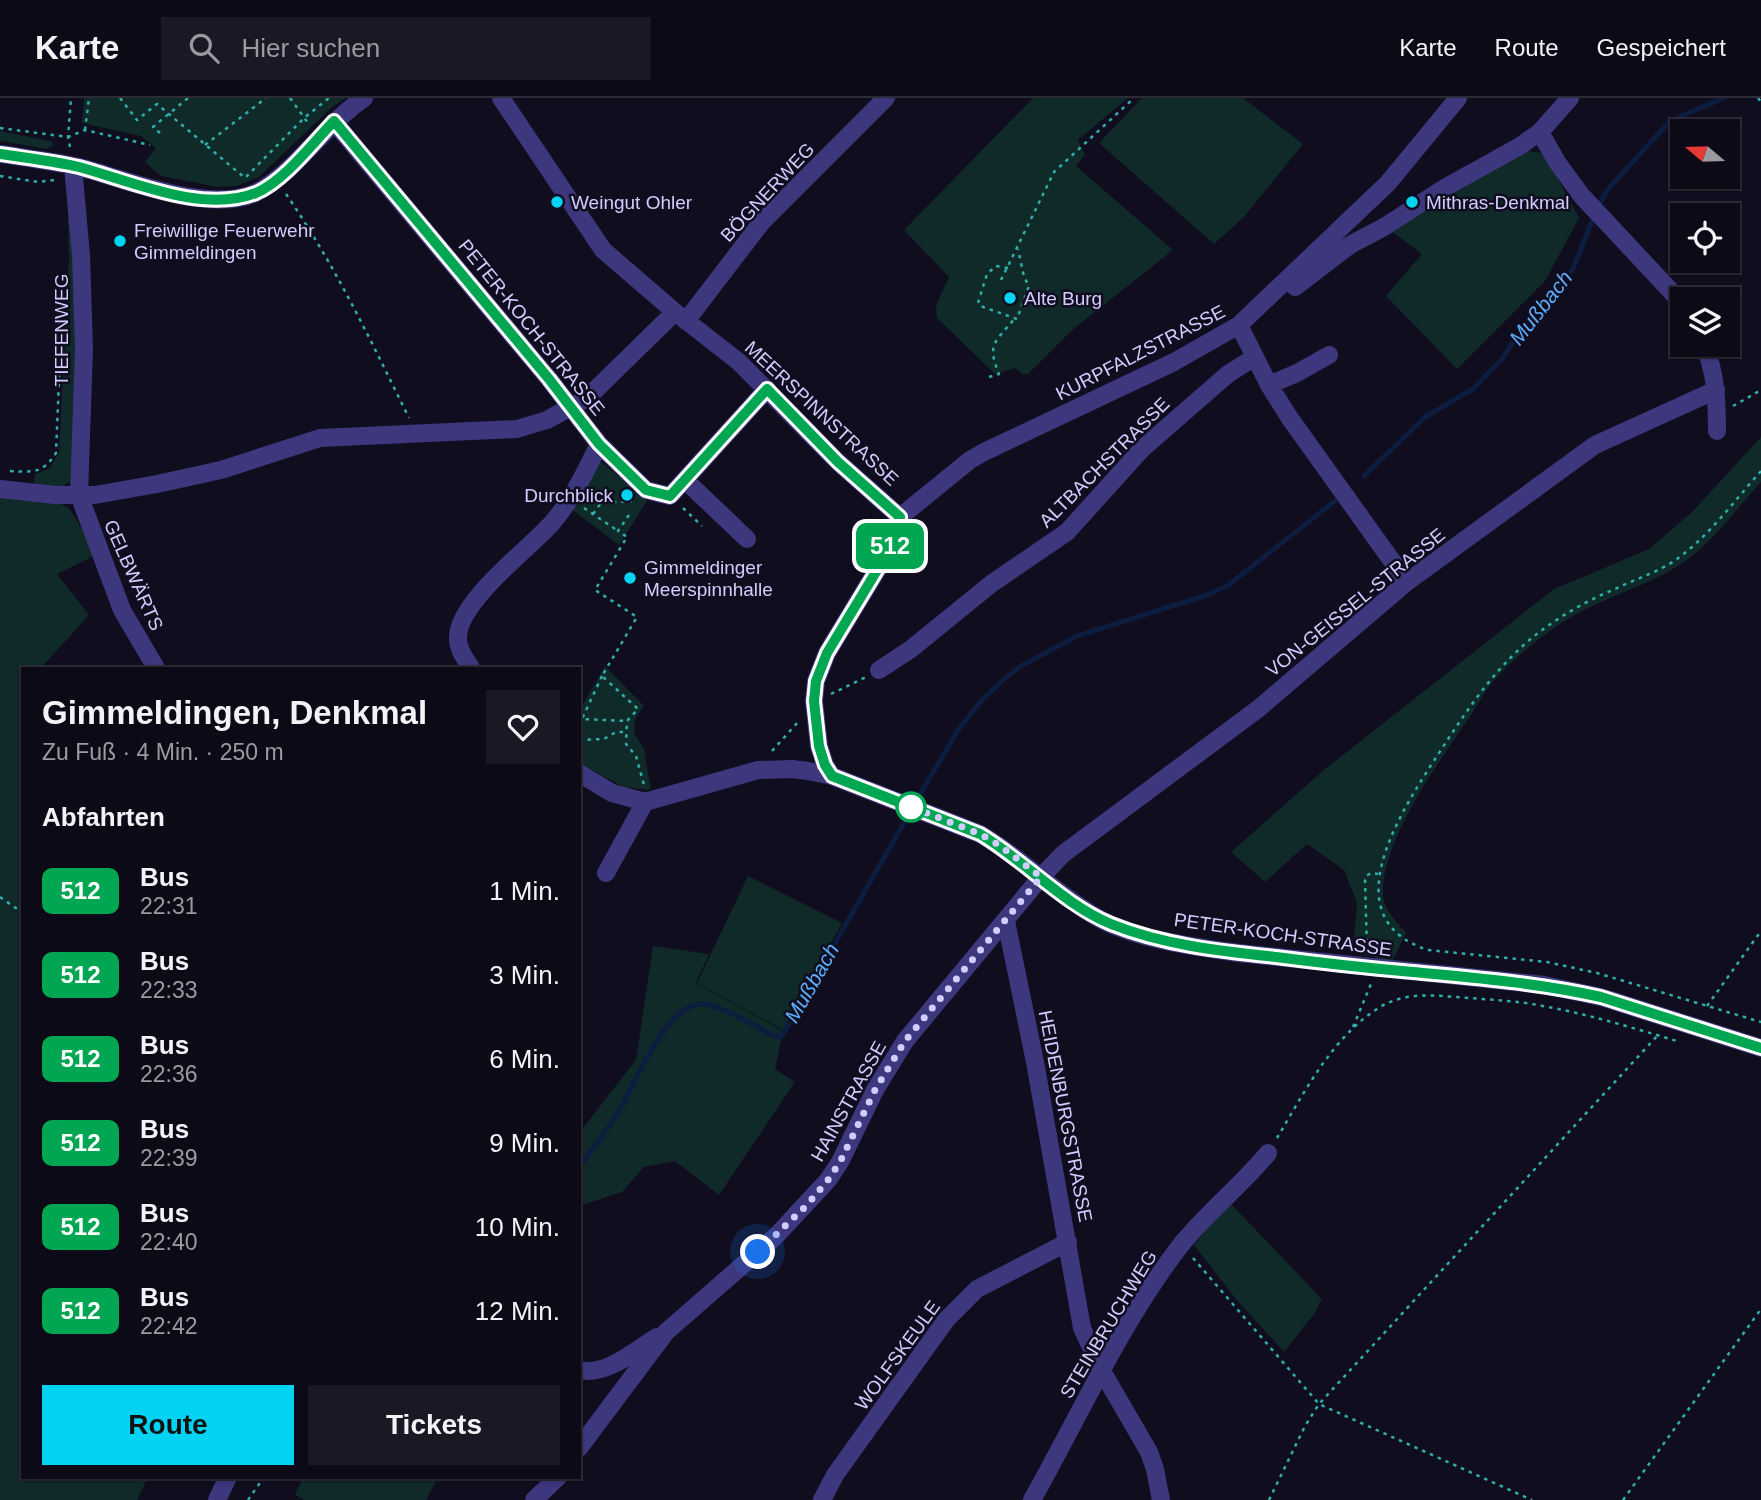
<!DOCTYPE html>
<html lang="de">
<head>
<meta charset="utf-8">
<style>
	body { margin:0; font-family:Arial,sans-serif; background:#1a1824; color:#f1f3f6; height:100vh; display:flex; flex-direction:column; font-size:26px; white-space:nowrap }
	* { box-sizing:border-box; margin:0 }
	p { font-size:23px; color:#9a9aa1 }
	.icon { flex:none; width:38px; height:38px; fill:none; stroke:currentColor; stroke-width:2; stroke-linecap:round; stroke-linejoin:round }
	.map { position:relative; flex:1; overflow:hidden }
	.sheet { position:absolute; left:21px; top:569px; width:560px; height:812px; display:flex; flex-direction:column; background:#0c0a17; border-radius:0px; box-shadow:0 2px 5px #0004,0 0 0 2px #2c2b36 }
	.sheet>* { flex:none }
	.badge { padding:0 14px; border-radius:10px; font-size:24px; line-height:46px }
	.needle { width:46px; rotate:289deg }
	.controls { position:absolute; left:1670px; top:21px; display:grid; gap:14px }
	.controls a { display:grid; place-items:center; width:70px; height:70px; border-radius:0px; background:#0c0a17; box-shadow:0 2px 5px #0004,0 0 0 2px #2c2b36; font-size:35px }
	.you { position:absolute; width:35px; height:35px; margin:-18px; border:5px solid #fff; border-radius:50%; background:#1a73e8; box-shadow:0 0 0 10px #1a73e833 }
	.map>.badge { position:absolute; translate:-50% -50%; box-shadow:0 0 0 4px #fff }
	h2 { padding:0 21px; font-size:26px; line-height:63px }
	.round { display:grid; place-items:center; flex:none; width:74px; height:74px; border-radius:0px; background:#1a1824 }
	.headline { display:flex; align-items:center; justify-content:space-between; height:119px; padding:0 21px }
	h1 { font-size:33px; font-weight:700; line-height:52px }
	.primary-button { display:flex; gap:14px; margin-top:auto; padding:14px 21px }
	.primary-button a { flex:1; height:80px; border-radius:0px; background:#03d3f3; color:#111; font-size:28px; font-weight:700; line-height:80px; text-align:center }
	.primary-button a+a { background:#1a1824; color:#f1f3f6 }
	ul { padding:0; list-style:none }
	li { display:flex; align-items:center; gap:21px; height:84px; padding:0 21px }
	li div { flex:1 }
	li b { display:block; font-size:26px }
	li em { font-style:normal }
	li .badge { min-width:77px; font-weight:700; text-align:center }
	header { display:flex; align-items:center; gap:42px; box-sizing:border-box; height:98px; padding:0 35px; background:#0c0a17; border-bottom:2px solid #2c2b36 }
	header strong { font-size:33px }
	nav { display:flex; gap:38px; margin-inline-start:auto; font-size:24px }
	.search { width:490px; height:63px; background:#1a1824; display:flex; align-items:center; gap:18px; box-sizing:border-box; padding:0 24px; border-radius:0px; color:#9a9aa1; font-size:26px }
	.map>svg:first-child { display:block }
	.green { fill:#102929 }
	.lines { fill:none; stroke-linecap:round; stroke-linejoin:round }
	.stream { stroke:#0c1d3f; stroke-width:5 }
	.path { stroke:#2fafab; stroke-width:2.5; stroke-dasharray:3.5 5; stroke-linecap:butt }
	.minor { stroke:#3d387e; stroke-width:18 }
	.line-casing { stroke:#fff; stroke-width:16 }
	.line { stroke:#00a651; stroke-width:10 }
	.walk { stroke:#d3ccfe; stroke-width:7; stroke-dasharray:0 12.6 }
	.poi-dot { fill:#03d3f3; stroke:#100d1f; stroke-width:2.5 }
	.stop-dot { fill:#fff; stroke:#00a651; stroke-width:3.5 }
	.labels { text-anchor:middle; stroke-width:5; stroke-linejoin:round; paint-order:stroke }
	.street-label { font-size:19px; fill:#d3ccfe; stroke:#100d1f }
	.poi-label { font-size:19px; fill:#d3ccfe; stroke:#100d1f; text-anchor:start }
	.water-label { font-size:21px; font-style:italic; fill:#5badfd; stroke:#100d1f }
</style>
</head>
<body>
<header>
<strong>Karte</strong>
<div class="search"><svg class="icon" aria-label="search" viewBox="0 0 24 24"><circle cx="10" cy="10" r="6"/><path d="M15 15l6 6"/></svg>Hier suchen</div>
<nav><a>Karte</a><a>Route</a><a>Gespeichert</a></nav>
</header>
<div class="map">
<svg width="1761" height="1402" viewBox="0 0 1761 1402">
	<rect width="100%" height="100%" fill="#100d1f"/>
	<path class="green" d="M84,0H346L331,10L259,79L236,88L218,89L161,78L145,64L156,50L141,38L82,25Z
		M1033,0H1128L1078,42L1085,57L1076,68L1173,152L1071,233L1028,276H1023L1015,270L995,276L937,220L936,207L949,179L904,132Z
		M1142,0H1243L1303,46L1244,119L1214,146L1099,45Z
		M0,33L50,43L54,46L47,51L0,43Z
		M1529,53L1541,55L1549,64L1579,120L1545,183L1457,271L1386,198L1422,156L1391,133L1445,96Z
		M67,92L69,94L78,263L71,383L61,389L34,387L35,376L49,371L59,355L69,160Z
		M1761,339V384C1737,410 1713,444 1684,464C1646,490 1599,500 1560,526C1539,540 1517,558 1499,577C1487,589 1478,606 1469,620C1439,664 1382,741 1383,795C1383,812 1396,822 1406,835L1392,864L1353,854L1357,805L1344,772L1307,746L1265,784L1231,754L1325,671L1554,491L1649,451L1692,414Z
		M599,362L647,403L619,447L570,410Z
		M0,396L57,404L69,410L98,456L57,476L89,517L41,570H23V1379H148L137,1402H0Z
		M605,568L644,608L635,621L634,635L644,651L651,692L623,689L579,665V614Z
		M748,778L842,825L783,932L697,885Z
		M653,848L709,856L696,885L783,933L775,971L795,984L719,1097L675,1063L644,1069L622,1094L579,1108V1035L636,962Z
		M1229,1104L1322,1201L1314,1216L1284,1254L1236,1201L1194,1147Z
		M303,1379H438L426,1402H305L295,1397Z"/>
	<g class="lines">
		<path class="stream" d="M1598,109L1608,91L1670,23L1724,0
			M1364,378L1425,319L1473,291L1502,261L1528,222L1573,171L1594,118
			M920,696L958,632L982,602L1004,581L1021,568L1077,538L1207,497L1227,488L1335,403
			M579,1069C592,1052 606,1034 617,1016C635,989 663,909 700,906C719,905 756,929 774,938H782L905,723"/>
		<path class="path" d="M120,0L137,22L157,6L245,80L304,20L329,0
			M290,0L308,25
			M1758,0L1761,4
			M0,30L68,39L85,32L150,47
			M85,32L89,0
			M160,35L153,29L188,0
			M205,47L266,0
			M70,49L68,39L71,0
			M0,78L38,84L54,82
			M286,96C335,167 371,243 409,320
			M1008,170L996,168L987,176L978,205L983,209L1017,221L1029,188L1024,179L1018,151
			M1001,182L1054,74L1134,0
			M989,279L999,276C986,245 996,244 1014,221
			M1733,308L1761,292
			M10,373C34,374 42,376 56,355L63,185
			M1761,373C1735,402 1709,438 1677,461C1659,474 1635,481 1615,491C1586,503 1558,519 1533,539C1493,572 1465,615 1437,658C1402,712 1330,820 1428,852L1547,864L1597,875L1761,924
			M584,410L618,433
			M683,410L702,428
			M593,416L601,405L632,403
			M629,417L618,433L627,439L595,492L637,519L602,578L638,611L627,623L626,646L636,658L644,687
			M602,578L582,621L627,623
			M831,596L866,579
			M579,642L604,641L616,634H627
			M772,653L798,624
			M0,799L23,815
			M1367,853L1365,782L1366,778L1371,775L1378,776
			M1707,908L1761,833
			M1353,929L1371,886
			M1277,1040C1304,995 1331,941 1377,911C1405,892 1437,898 1469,900C1494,902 1519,903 1543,908C1588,916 1633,930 1677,943
			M1193,1160L1319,1306L1532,1402
			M248,1402L264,1379
			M1269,1402L1305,1328L1319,1306L1658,937
			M1623,1402L1761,1211"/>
		<path class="minor" d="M501,0L603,152L675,214L739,264L838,364L900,419
			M334,24L549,281L599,346L646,392L670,398L767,291
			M1540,34L1557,64L1581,97L1682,205
			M0,56C26,60 53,63 79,69C126,81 216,119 261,92C299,69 326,26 364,0
			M73,68L81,157L84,251L79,397L122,512L156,570
			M1295,189L1350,147L1384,129L1446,89L1520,48L1540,34L1570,0
			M686,223L761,125L886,0
			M1239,227L1269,287L1289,319L1407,484
			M1704,247C1716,275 1717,303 1717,333
			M1269,287L1297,275L1329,257
			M685,382L747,441
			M0,391L55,397H95L157,386L221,372L320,340L517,331L547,322L587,300L675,214
			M900,419L970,362L984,354L1174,264L1239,227L1388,85L1458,0
			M471,570C466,562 458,552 458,541C456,505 529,451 552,425C572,402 586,373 599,346
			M879,572L911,551L991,486L1067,434L1142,351L1228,276L1255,259
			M579,675L612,695L645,704L758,672L792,671L808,673L832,678L980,736C1022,760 1056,796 1098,820C1138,842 1195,849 1239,855L1544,887L1601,899L1761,950
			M832,678L825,667L819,648L814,603L816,583L827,555L885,459L900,419
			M606,775L645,704
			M1006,823L1035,964L1082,1230L1102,1273L1149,1354L1155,1371L1161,1402
			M579,1272C607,1278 634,1253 657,1239
			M579,1350L666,1234L776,1138L828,1082L840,1064L875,992L905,943L1041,779L1063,756L1258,611L1407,484L1595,347L1716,292
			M217,1402L228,1379
			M534,1402L558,1379
			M822,1402L835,1377L946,1222L977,1191L1068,1144
			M1032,1402C1080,1317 1120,1226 1180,1148C1206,1115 1241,1088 1268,1055"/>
	</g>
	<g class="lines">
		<defs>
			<path id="line" d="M0,56C26,60 53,63 79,69C131,83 203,116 256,95C284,83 313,45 334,23L549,281L599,346L646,392L670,398L767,291L838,364L900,419L885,459L827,555L816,583L814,603L819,648L825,667L832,678L980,736C1024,762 1063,806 1111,826C1163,847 1220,853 1276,859C1322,865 1367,870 1413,874C1476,880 1539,885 1601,899L1761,950"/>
		</defs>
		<use href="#line" class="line-casing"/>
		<use href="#line" class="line"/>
		<path class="walk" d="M758,1154L807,1107L828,1082L840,1064L875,992L905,943L1041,779L999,747L980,736L909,708L911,709"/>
	</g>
	<g class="poi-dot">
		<circle cx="557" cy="104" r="7"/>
		<circle cx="1412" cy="104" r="7"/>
		<circle cx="120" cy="143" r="7"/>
		<circle cx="1010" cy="200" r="7"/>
		<circle cx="627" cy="397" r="7"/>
		<circle cx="630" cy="480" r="7"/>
	</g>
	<circle class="stop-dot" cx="911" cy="709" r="14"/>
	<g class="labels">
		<g class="street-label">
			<text transform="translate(767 94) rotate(-47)" y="7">BÖGNERWEG</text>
			<text transform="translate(532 229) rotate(51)" y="7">PETER-KOCH-STRASSE</text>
			<text transform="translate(61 232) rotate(-90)" y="7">TIEFENWEG</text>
			<text transform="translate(1140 254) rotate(-27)" y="7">KURPFALZSTRASSE</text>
			<text transform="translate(822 315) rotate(43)" y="7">MEERSPINNSTRASSE</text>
			<text transform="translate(1104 364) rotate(-45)" y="7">ALTBACHSTRASSE</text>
			<text transform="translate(134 477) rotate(66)" y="7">GELBWÄRTS</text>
			<text transform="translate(1355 504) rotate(-39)" y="7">VON-GEISSEL-STRASSE</text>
			<text transform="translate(1283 836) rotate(8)" y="7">PETER-KOCH-STRASSE</text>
			<text transform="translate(848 1003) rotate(-61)" y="7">HAINSTRASSE</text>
			<text transform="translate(1066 1018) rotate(79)" y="7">HEIDENBURGSTRASSE</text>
			<text transform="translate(1108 1226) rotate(-59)" y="7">STEINBRUCHWEG</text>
			<text transform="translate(897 1257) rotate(-54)" y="7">WOLFSKEULE</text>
		</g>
		<g class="poi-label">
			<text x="571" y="111">Weingut Ohler</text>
			<text x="1426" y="111">Mithras-Denkmal</text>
			<text x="134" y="139">Freiwillige Feuerwehr<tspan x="134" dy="22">Gimmeldingen</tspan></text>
			<text x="1024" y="207">Alte Burg</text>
			<text x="613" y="404" text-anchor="end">Durchblick</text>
			<text x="644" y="476">Gimmeldinger<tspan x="644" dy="22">Meerspinnhalle</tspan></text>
		</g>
		<g class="water-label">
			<text transform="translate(1541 210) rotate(-52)" y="7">Mußbach</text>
			<text transform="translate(812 885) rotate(-60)" y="7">Mußbach</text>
		</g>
	</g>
</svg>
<div class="controls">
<a><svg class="needle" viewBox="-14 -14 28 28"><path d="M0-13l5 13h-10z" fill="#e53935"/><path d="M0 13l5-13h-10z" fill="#9a9aa1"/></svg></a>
<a><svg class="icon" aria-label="locate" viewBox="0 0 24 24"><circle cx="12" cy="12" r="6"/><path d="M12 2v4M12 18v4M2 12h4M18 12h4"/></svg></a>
<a><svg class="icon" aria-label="layers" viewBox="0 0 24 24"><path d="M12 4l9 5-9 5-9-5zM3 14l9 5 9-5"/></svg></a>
</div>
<div class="you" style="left:758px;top:1154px"></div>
<b class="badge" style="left:890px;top:448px;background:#00a651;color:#fff">512</b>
<section class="sheet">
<div class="headline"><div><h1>Gimmeldingen, Denkmal</h1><p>Zu Fuß · 4 Min. · 250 m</p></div><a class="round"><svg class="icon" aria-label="heart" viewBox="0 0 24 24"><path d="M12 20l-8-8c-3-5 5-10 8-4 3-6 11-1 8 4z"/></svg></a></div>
<h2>Abfahrten</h2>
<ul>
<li><span class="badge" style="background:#00a651;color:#fff">512</span><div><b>Bus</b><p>22:31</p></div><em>1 Min.</em></li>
<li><span class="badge" style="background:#00a651;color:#fff">512</span><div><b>Bus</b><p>22:33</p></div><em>3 Min.</em></li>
<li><span class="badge" style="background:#00a651;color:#fff">512</span><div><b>Bus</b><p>22:36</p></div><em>6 Min.</em></li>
<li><span class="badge" style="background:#00a651;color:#fff">512</span><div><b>Bus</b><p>22:39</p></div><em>9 Min.</em></li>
<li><span class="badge" style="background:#00a651;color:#fff">512</span><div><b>Bus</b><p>22:40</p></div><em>10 Min.</em></li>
<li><span class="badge" style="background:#00a651;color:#fff">512</span><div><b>Bus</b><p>22:42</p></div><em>12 Min.</em></li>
</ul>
<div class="primary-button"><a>Route</a><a>Tickets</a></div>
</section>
</div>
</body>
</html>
